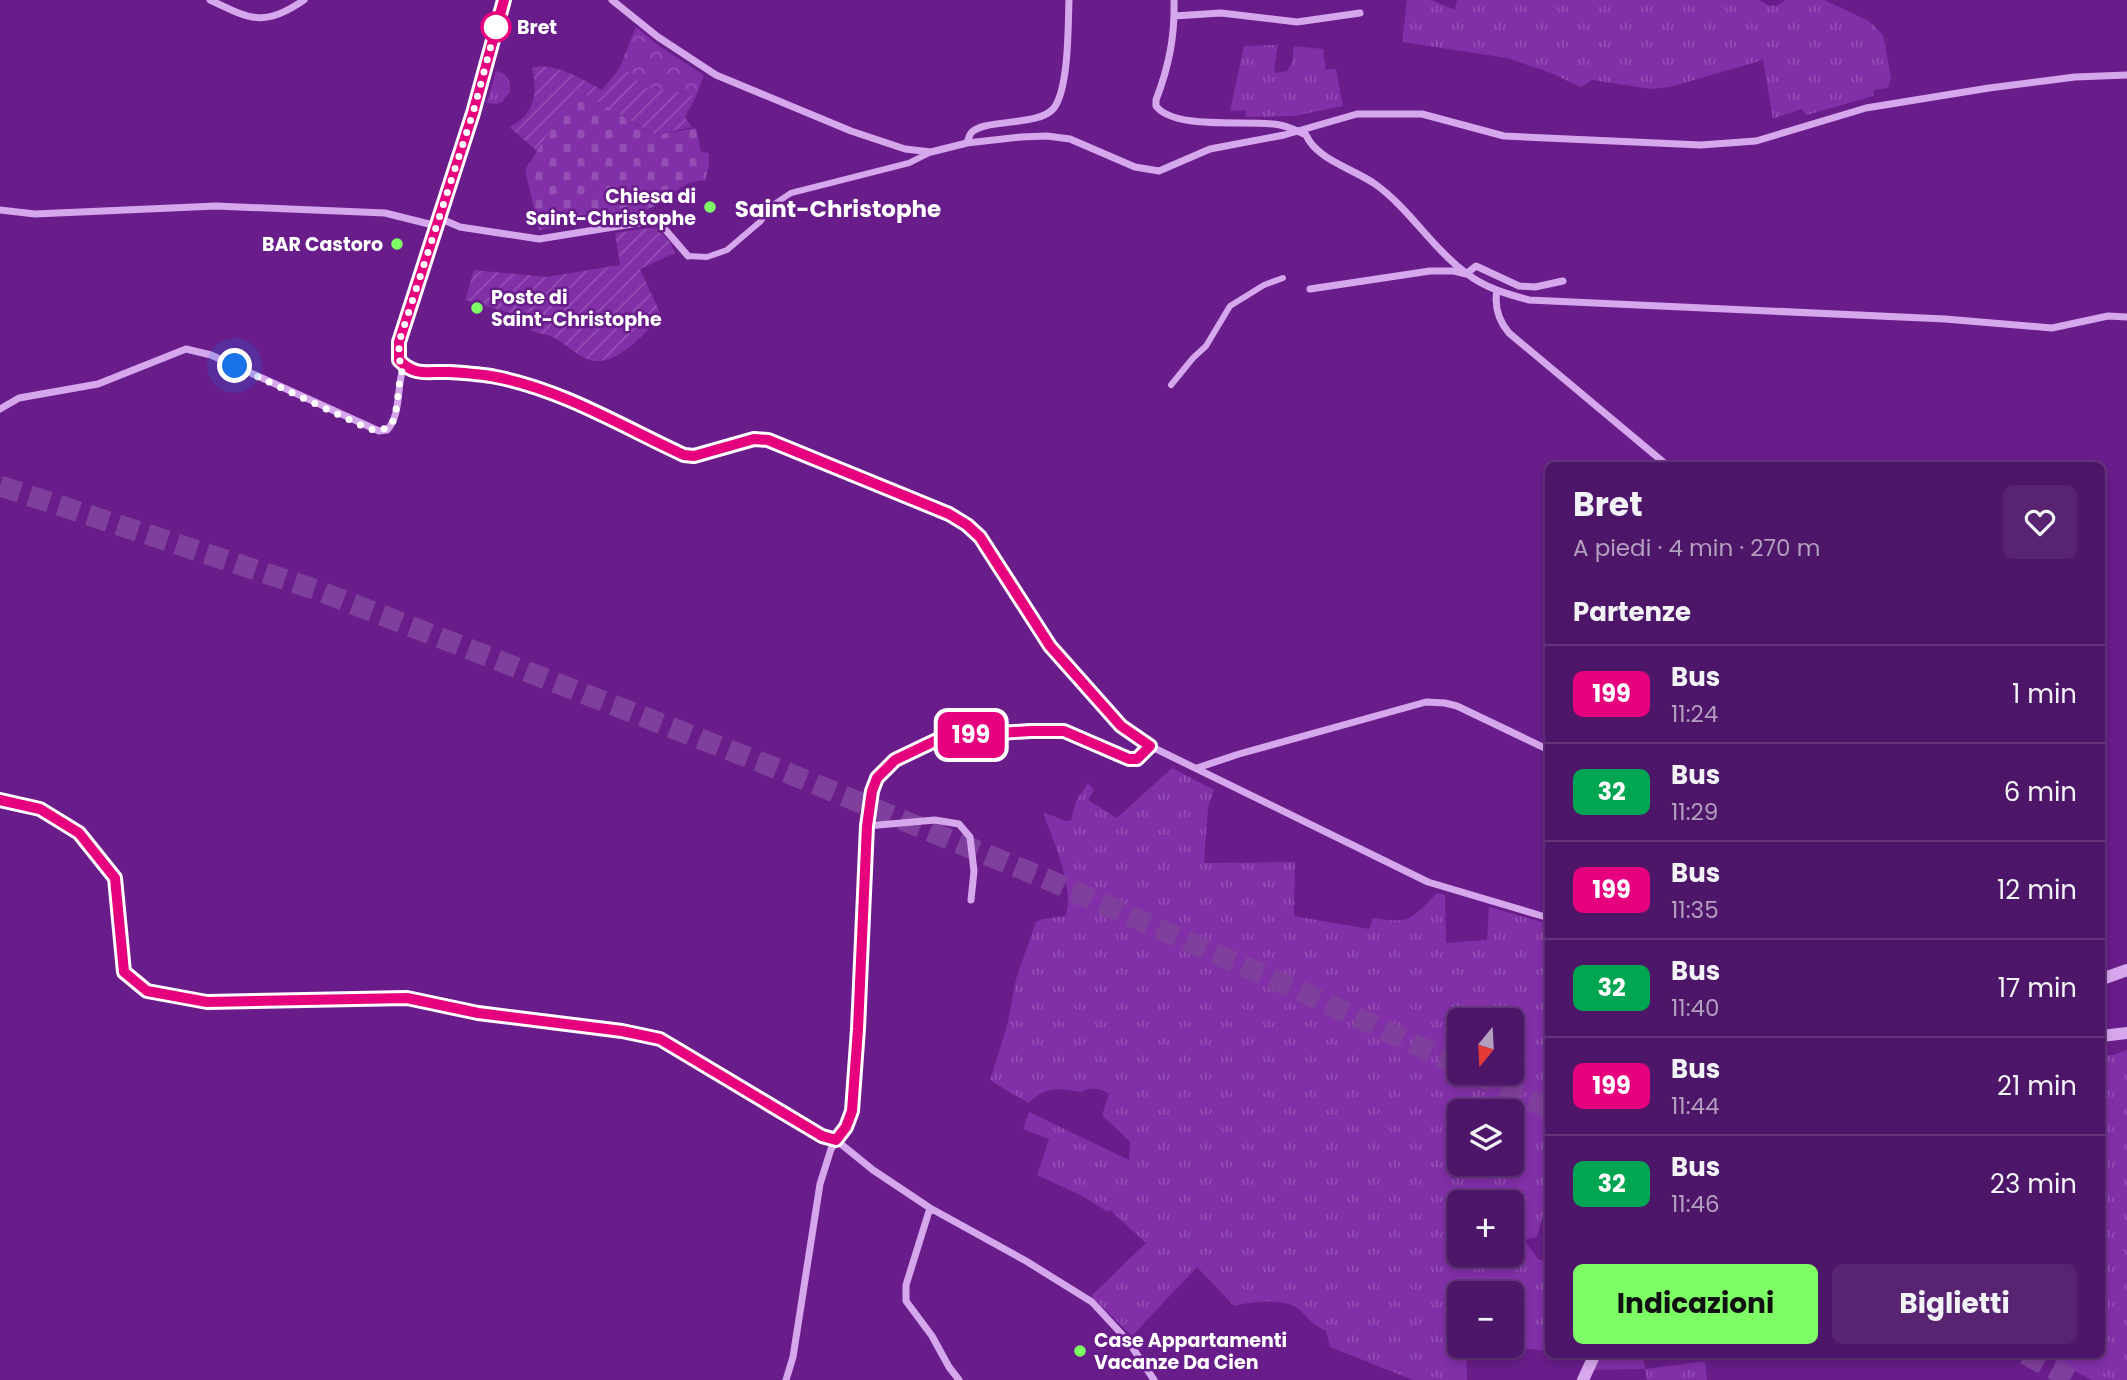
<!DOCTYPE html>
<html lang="it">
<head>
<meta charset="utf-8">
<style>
	body { margin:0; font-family:Poppins,sans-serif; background:#582371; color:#f1f3f6; height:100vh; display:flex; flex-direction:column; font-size:26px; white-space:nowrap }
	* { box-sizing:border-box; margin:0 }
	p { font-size:23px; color:#b39fc0 }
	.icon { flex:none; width:38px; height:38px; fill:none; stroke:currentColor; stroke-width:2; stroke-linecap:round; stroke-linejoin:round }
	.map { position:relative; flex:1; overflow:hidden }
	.drawer { position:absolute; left:1545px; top:462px; width:560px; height:896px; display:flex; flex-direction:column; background:#4e1668; border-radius:10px; box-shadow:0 4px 10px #0003,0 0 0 2px #65357c }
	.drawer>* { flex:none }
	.badge { padding:0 14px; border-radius:10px; font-size:24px; line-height:46px }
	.needle { width:46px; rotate:198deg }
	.tools { position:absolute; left:1447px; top:1008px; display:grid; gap:14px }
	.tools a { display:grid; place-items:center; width:77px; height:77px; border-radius:10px; background:#4e1668; box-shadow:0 4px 10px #0003,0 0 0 2px #65357c; font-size:35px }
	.you { position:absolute; width:35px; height:35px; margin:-18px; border:5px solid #fff; border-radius:50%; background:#1a73e8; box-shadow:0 0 0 10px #1a73e833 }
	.map>.badge { position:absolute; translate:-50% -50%; box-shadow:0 0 0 4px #fff }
	h2 { padding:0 28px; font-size:26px; line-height:63px }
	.round { display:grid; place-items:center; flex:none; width:74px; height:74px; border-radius:10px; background:#582371 }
	.headline { display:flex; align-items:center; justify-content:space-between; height:119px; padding:0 28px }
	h1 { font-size:33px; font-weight:700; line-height:52px }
	.button { display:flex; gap:14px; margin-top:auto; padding:14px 28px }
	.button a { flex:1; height:80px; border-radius:10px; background:#7efc66; color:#111; font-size:28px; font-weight:700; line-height:80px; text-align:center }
	.button a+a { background:#582371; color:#f1f3f6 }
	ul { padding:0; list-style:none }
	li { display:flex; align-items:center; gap:21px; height:98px; padding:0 28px; border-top:2px solid #65357c }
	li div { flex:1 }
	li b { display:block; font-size:26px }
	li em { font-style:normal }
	li .badge { min-width:77px; font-weight:700; text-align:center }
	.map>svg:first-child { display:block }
	.grass { fill:url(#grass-tufts); fill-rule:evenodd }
	.forest { fill:url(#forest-crowns) }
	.cemetery { fill:url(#cemetery-stones) }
	.garden { fill:url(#garden-furrows) }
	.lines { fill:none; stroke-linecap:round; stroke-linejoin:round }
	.motorway-tunnel { stroke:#7f3f9c; stroke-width:21; stroke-dasharray:21 10; stroke-linecap:butt }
	.pedestrian { stroke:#d6a7ec; stroke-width:6 }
	.minor { stroke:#d6a7ec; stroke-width:7 }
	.tertiary { stroke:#d6a7ec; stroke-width:12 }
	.line-casing { stroke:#fff; stroke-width:16 }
	.line { stroke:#e6007e; stroke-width:10 }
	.walk { stroke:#fff; stroke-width:7; stroke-dasharray:0 12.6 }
	.stop-dot { fill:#fff; stroke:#e6007e; stroke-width:3.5 }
	.poi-dot { fill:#7efc66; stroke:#681d8a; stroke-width:2.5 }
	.labels { text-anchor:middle; stroke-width:5; stroke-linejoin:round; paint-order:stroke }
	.stop-label { font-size:19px; font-weight:bold; fill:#fff; stroke:#681d8a; text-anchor:start }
	.poi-label { font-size:19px; font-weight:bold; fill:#fff; stroke:#681d8a; text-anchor:end }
	.quarter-label { font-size:23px; font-weight:bold; fill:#fff; stroke:#681d8a }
</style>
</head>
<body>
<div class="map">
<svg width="2127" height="1380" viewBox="0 0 2127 1380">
	<defs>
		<pattern id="grass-tufts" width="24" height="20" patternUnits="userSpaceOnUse" patternTransform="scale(1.75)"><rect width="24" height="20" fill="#8130a7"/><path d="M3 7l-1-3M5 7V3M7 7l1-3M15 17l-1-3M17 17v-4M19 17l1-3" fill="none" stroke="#944fb4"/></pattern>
		<pattern id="forest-crowns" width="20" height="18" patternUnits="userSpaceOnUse" patternTransform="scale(1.75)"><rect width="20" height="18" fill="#8130a7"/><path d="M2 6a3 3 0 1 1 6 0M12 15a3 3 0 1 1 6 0" fill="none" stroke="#944fb4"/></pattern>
		<pattern id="cemetery-stones" width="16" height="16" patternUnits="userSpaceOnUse" patternTransform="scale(1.75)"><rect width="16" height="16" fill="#8130a7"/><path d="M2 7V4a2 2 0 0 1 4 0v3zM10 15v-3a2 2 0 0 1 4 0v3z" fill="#944fb4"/></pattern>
		<pattern id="garden-furrows" width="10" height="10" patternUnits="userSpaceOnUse" patternTransform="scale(1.75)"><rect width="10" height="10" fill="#8130a7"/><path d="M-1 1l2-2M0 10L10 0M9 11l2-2" fill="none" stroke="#944fb4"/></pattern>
	</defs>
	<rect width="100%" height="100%" fill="#681d8a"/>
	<path class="grass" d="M1407,0H1432L1455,10L1457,0H1759L1768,5L1776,6L1786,0H1824L1869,21L1882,34L1885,43L1891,79L1888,88L1874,90L1873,96L1807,115L1801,109L1773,119L1763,60L1670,87L1650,89L1592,80L1581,87L1551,73L1507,58L1402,42Z
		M1278,45L1274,69L1276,73L1287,71L1292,63L1294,46L1323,49L1326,70L1336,69L1343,106L1294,116L1246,117L1245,110L1230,111L1244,46Z
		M496,71C507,73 511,81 510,92L502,102L496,104L487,103Z
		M1172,768L1214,790L1208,808L1204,863L1295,862L1294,916L1369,929L1373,918C1411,924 1411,919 1437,893L1445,895L1446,943L1487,940L1489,907L1549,924V1204L1544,1211L1537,1237L1524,1240L1539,1260L1549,1259V1351L1491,1346H1512V1293H1460V1346H1466L1467,1380H1413L1330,1347L1326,1331C1312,1324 1310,1320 1300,1310C1285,1297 1251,1302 1234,1306L1197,1267L1132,1336L1091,1296L1146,1243L1110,1210L1108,1212L1082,1196L1037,1175L1049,1139L1023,1129L1029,1112L1129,1160L1130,1142L1102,1115L1109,1094C1101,1088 1090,1086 1081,1092C1056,1088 1048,1086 1028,1103L990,1080L1007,1026L1016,979L1036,922L1042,919L1065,916C1076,889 1052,839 1043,812L1066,821L1071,820L1076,801L1088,783L1094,790L1088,800L1117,818ZM1460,1020H1512V1073H1460ZM1460,1111H1512V1164H1460ZM1460,1202H1512V1255H1460Z
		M2127,1050V1380H2092L2045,1355L2102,1354V1056L2113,1055Z
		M1601,1355H1642L1646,1369L1705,1361L1707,1380H1647L1645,1369L1593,1370Z"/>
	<path class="forest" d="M636,27L662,48L704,75L696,96L675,91L647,89L632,77L618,71Z"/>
	<path class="cemetery" d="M576,88L654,135L696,128L701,152L709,153V166L705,180C679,181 670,201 646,210L539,230L525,170Z"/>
	<path class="garden" d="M622,65L632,77L647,88L675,91L696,96L685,117L692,127L655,135L576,89L537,151L509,127C535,115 538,93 532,68C554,61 583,80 602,90Z
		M656,227L670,242L675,253L640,269L661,315C647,332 620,363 595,361C580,360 566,343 552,337C546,334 538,333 531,331L534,320L465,300L474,270L547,277L620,265L615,233Z"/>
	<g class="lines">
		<path class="motorway-tunnel" d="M0,486L317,590L783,771L1051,881L1320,1000L1460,1066
			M1474,1073L1549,1109
			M2025,1354L2073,1380"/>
		<path class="pedestrian" d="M688,256L707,257L727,250L761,221L767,209L791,193L909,163L931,152
			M1171,385L1193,358L1206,346L1230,306L1264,285L1283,278"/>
		<path class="minor" d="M210,0C250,19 264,28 304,0
			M504,0L473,113L399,342V360C415,377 428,371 448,372C464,373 481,374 496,377C563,391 623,427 684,455L694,456L754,439L768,440L949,514L967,525L980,537L1050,646L1120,726L1150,746L1428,882L1549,918
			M612,0L658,37L716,75L851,131L905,149L931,152L967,143L1021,137L1047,136L1070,139L1135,167L1159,171L1210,149L1284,135L1357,114H1422L1504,136L1701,145L1756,141L1866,108L1989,88L2075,77L2127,75
			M1174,0C1175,36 1169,66 1156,100V106C1175,131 1250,119 1280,125C1289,127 1298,131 1306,135C1317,160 1354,169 1375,184C1410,209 1431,247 1466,273C1485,288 1507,294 1529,300L1945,319L2052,328L2108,316L2127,317
			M1174,16L1221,13L1297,22L1360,13
			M967,143C968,140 969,136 971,133C984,118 1039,127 1054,108C1069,87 1068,26 1069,0
			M0,210L35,214L216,206L385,213L429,224L446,221L460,227L539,239L657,220L688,256
			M1310,289L1430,271H1454L1466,274L1476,266L1519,286L1535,287L1563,281
			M1497,290C1494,307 1498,320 1509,333L1668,466
			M0,409L19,398L98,384L186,349L211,355L379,431L387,430C402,414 396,385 404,366
			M1197,768L1239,754L1426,702L1445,703L1457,706L1549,750
			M0,800L40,809L79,833L115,878L124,972L147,991L207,1002L407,998L479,1013L622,1031L660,1039L822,1136L836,1140L873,1170L930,1208L1026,1261L1092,1302L1128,1341L1154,1380
			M867,826L935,820L959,824L970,837L974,871L971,900
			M930,1208L906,1285V1301L932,1336L949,1367L959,1380
			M786,1380L793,1357L820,1184L831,1149L846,1127L852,1111L867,826C869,811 869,793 876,779C885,763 925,742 943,738C963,732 1044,727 1065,732C1087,737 1108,751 1129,759H1137L1150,746"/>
		<path class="tertiary" d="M2102,979L2127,970
			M2102,1036L2127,1033
			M1583,1380L1595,1354"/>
	</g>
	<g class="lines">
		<defs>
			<path id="line" d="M0,800L40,809L79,833L115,878L124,972L147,991L207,1002L407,998L478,1013L622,1031L660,1039L822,1136L836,1140L846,1127L852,1111L858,1029L867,826L872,791L877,778L895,760L941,738L954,736L1030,731H1064L1129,759H1137L1150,746L1121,726L1050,646L980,537L967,525L949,514L768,440L754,439L694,456L684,455C623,427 563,390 496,377C481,374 464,373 448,372C428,371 415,377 399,360V342L473,113L504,0"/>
		</defs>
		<use href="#line" class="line-casing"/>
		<use href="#line" class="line"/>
		<path class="walk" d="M235,366L369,429L379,431L391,426C400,407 396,385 404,366L399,360V342L473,113L496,27"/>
	</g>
	<circle class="stop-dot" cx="496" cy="27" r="14"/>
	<g class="poi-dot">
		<circle cx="710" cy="207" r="7"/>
		<circle cx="397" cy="244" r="7"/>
		<circle cx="477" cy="308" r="7"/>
		<circle cx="1080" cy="1351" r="7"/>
	</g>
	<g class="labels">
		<g class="stop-label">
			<text x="517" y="34">Bret</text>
		</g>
		<g class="poi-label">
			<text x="696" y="203">Chiesa di<tspan x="696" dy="22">Saint-Christophe</tspan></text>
			<text x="383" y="251">BAR Castoro</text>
			<text x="491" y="304" text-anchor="start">Poste di<tspan x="491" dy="22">Saint-Christophe</tspan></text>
			<text x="1094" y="1347" text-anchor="start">Case Appartamenti<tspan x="1094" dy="22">Vacanze Da Cien</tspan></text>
		</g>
		<g class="quarter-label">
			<text x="838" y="217">Saint-Christophe</text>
		</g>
	</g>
</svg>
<div class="tools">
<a><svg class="needle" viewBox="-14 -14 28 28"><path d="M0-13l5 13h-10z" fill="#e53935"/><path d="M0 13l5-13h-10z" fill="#b39fc0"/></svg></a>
<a><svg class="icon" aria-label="layers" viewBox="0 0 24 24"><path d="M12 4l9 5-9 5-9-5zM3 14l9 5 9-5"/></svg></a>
<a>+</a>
<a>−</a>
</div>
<div class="you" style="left:235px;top:366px"></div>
<b class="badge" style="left:971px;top:735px;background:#e6007e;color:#fff">199</b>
<section class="drawer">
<div class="headline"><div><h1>Bret</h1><p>A piedi · 4 min · 270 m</p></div><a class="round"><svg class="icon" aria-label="heart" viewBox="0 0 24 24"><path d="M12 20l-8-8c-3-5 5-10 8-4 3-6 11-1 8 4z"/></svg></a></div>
<h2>Partenze</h2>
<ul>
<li><span class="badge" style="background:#e6007e;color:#fff">199</span><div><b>Bus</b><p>11:24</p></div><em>1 min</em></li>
<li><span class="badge" style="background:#00a651;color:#fff">32</span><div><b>Bus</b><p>11:29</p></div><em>6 min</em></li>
<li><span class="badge" style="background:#e6007e;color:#fff">199</span><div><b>Bus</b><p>11:35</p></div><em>12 min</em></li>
<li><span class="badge" style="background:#00a651;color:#fff">32</span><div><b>Bus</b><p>11:40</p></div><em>17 min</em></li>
<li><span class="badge" style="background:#e6007e;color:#fff">199</span><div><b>Bus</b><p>11:44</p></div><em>21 min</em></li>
<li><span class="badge" style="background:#00a651;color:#fff">32</span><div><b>Bus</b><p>11:46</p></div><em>23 min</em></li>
</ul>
<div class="button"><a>Indicazioni</a><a>Biglietti</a></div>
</section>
</div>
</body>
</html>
